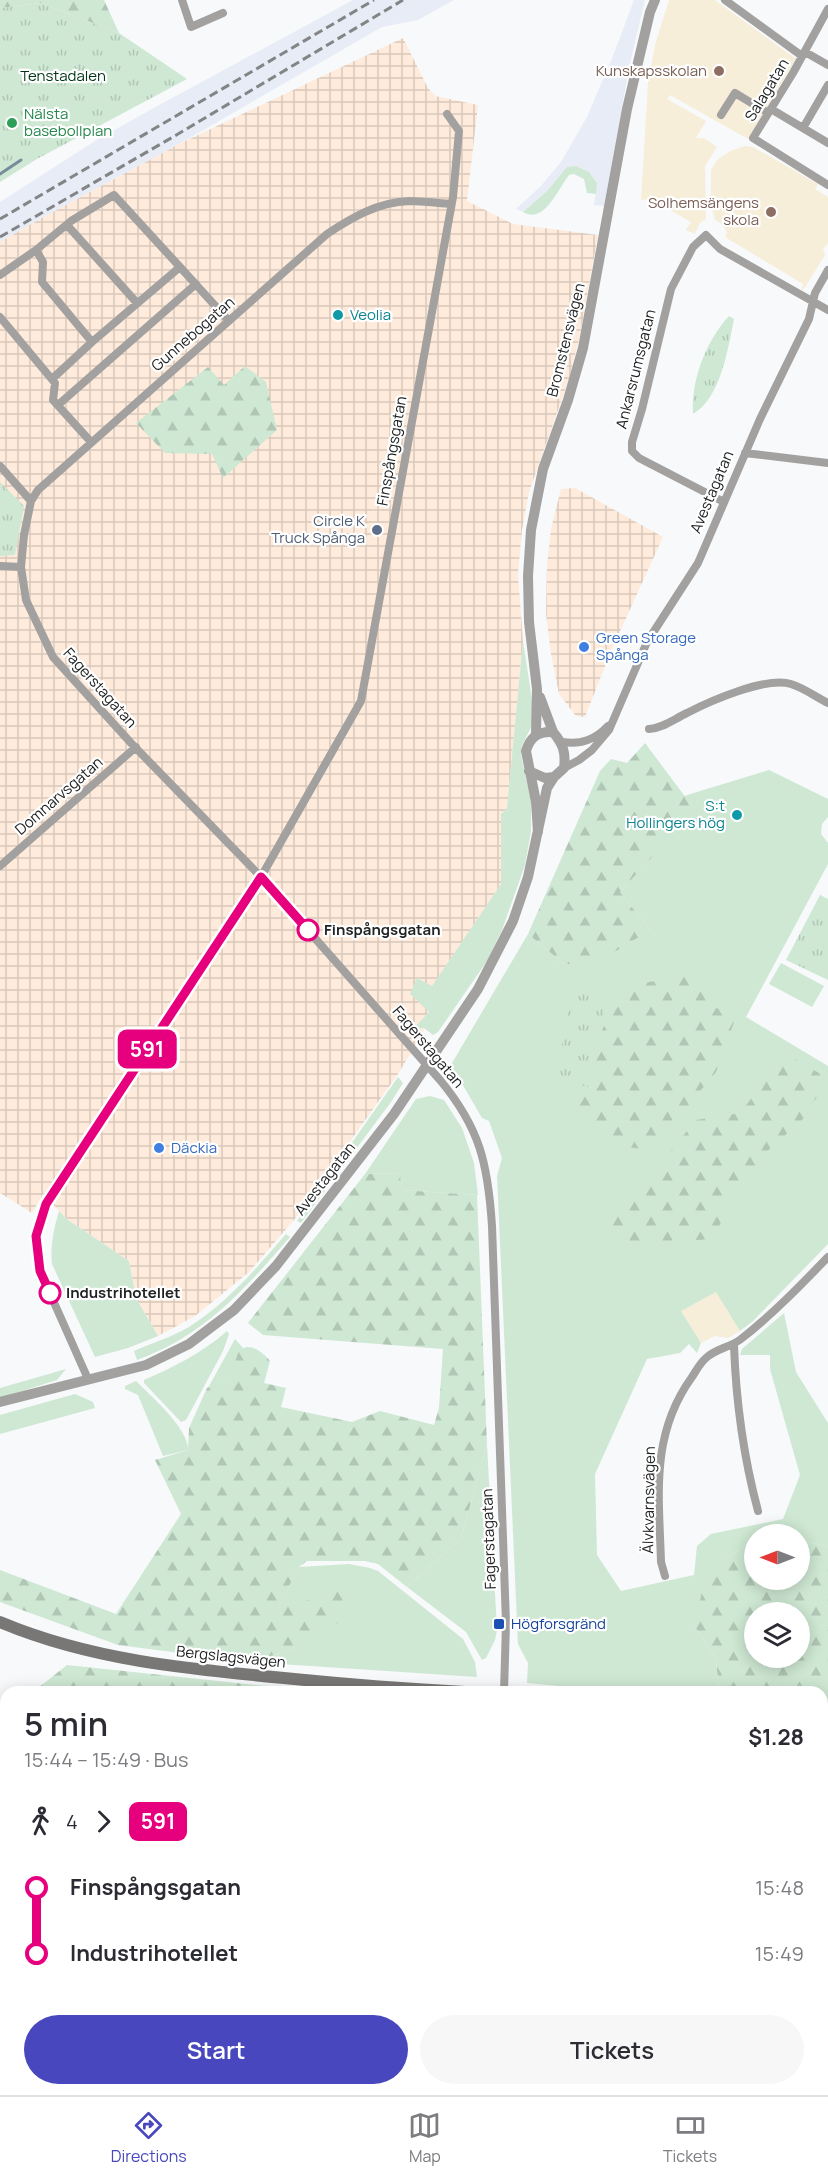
<!DOCTYPE html>
<html lang="en">
<head>
<meta charset="utf-8">
<style>
	body { margin:0; font-family:Manrope,sans-serif; background:#f7f7f7; color:#2b2b33; height:100vh; display:flex; flex-direction:column; font-size:22px; white-space:nowrap }
	* { box-sizing:border-box; margin:0 }
	p { font-size:20px; color:#7c7c81 }
	.icon { flex:none; width:33px; height:33px; fill:none; stroke:currentColor; stroke-width:2; stroke-linecap:round; stroke-linejoin:round }
	.map { position:relative; flex:1; overflow:hidden }
	.panel { position:absolute; left:0px; top:1686px; width:828px; height:410px; display:flex; flex-direction:column; background:#fff; border-radius:18px 18px 0 0; box-shadow:0 3px 15px #0003 }
	.panel>* { flex:none }
	.badge { padding:0 12px; border-radius:9px; font-size:21px; line-height:39px }
	.needle { width:39px; rotate:270deg }
	.fabs { position:absolute; left:744px; top:1524px; display:grid; gap:12px }
	.fabs a { display:grid; place-items:center; width:66px; height:66px; border-radius:50%; background:#fff; box-shadow:0 3px 15px #0003; font-size:30px }
	.map>.badge { position:absolute; translate:-50% -50%; box-shadow:0 0 0 3px #fff }
	.legs { display:flex; align-items:center; gap:9px; height:66px; padding:0 24px; font-size:20px }
	.legs p { margin-inline-start:auto }
	.head { display:flex; align-items:center; justify-content:space-between; height:102px; padding:0 24px }
	h1 { font-size:33px; font-weight:600; line-height:45px }
	.cta { display:flex; gap:12px; margin-top:auto; padding:12px 24px }
	.cta a { flex:1; height:69px; border-radius:36px; background:#4947bd; color:#fff; font-size:24px; font-weight:600; line-height:69px; text-align:center }
	.cta a+a { background:#f7f7f7; color:#2b2b33 }
	ul { padding:0 24px; list-style:none }
	li { display:flex; align-items:center; gap:21px; height:66px; font-size:22px }
	li i { display:grid; place-items:center; width:9px; height:100%; margin:0 8px; background:currentColor }
	li i::after { content:''; width:15px; height:15px; margin:-8px; border:4px solid; border-radius:50%; background:#fff }
	li p { margin-inline-start:auto }
	li:first-child i { background:linear-gradient(#0000 50%,currentColor 0) }
	li:last-child i { background:linear-gradient(currentColor 50%,#0000 0) }
	.dock { display:flex; justify-content:space-around; align-items:center; height:84px; border-top:2px solid #e1e1e2; background:#fff; font-size:16px; color:#7c7c81 }
	.dock a { display:grid; justify-items:center; gap:3px }
	.dock .active { color:#4947bd }
	.map>svg:first-child { display:block }
	.built { fill:#e8ecf6 }
	.industrial { fill:url(#industrial-grid) }
	.education { fill:#f7eed9 }
	.green { fill:#cee8d3 }
	.forest { fill:url(#forest-firs); fill-rule:evenodd }
	.park { fill:url(#park-tufts) }
	.lines { fill:none; stroke-linecap:round; stroke-linejoin:round }
	.stream { stroke:#768c9b; stroke-width:3 }
	.minor { stroke:#a2a1a0; stroke-width:8 }
	.tertiary { stroke:#a2a1a0; stroke-width:10 }
	.secondary { stroke:#787776; stroke-width:12 }
	.rail { stroke:#838485; stroke-width:3; stroke-dasharray:9 4.5; stroke-linecap:butt }
	.line-1-casing { stroke:#fff; stroke-width:14 }
	.line-1 { stroke:#e6007e; stroke-width:9 }
	.education-dot { fill:#8d6e63; stroke:#fff; stroke-width:2 }
	.leisure-dot { fill:#2e9e5b; stroke:#fff; stroke-width:2 }
	.culture-dot { fill:#0f9aa8; stroke:#fff; stroke-width:2 }
	.service-dot { fill:#5c6f8a; stroke:#fff; stroke-width:2 }
	.shop-dot { fill:#3f7fe0; stroke:#fff; stroke-width:2 }
	.stop-1-dot { fill:#fff; stroke:#e6007e; stroke-width:3 }
	.transit-dot { fill:#1a4fb4; stroke:#fff; stroke-width:2 }
	.labels { text-anchor:middle; stroke-width:4.5; stroke-linejoin:round; paint-order:stroke }
	.education-label { font-size:15px; fill:#785e54; stroke:#fff; text-anchor:end }
	.park-label { font-size:15px; fill:#013517; stroke:#fff }
	.street-label { font-size:15px; fill:#212223; stroke:#fff }
	.leisure-label { font-size:15px; fill:#27864d; stroke:#fff; text-anchor:start }
	.culture-label { font-size:15px; fill:#0d838f; stroke:#fff; text-anchor:start }
	.service-label { font-size:15px; fill:#4e5e75; stroke:#fff; text-anchor:end }
	.shop-label { font-size:15px; fill:#366cbe; stroke:#fff; text-anchor:start }
	.stop-label { font-size:15px; font-weight:bold; fill:#212223; stroke:#fff; text-anchor:start }
	.transit-label { font-size:15px; fill:#164399; stroke:#fff; text-anchor:start }
</style>
</head>
<body>
<div class="map">
<svg width="828" height="2095" viewBox="0 0 828 2095">
	<defs>
		<pattern id="industrial-grid" width="8" height="8" patternUnits="userSpaceOnUse" patternTransform="scale(1.5)"><rect width="8" height="8" fill="#feebdb"/><path d="M0 4h8M4 0v8" fill="none" stroke="#d9c9bc"/></pattern>
		<pattern id="forest-firs" width="22" height="20" patternUnits="userSpaceOnUse" patternTransform="scale(1.5)"><rect width="22" height="20" fill="#cee8d3"/><path d="M5 1l3.5 6h-7zM16 11l3.5 6h-7z" fill="#b1c7b5"/></pattern>
		<pattern id="park-tufts" width="24" height="20" patternUnits="userSpaceOnUse" patternTransform="scale(1.5)"><rect width="24" height="20" fill="#cee8d3"/><path d="M3 7l-1-3M5 7V3M7 7l1-3M15 17l-1-3M17 17v-4M19 17l1-3" fill="none" stroke="#b1c7b5"/></pattern>
	</defs>
	<rect width="100%" height="100%" fill="#f7f9fb"/>
	<path class="built" d="M353,0H454L418,20L382,27L181,143L40,219L0,242V202L95,141L152,109Z
		M634,0H645L630,63L604,206L594,205L597,183L589,172L576,166L567,167L547,191L523,212L516,209L541,186L561,162L587,117L613,56Z"/>
	<path class="industrial" d="M403,38L428,88L435,96L478,105L467,201L513,224L598,235L580,335L569,379L529,492L522,530L518,574L523,641L507,809L501,814V884L432,987L418,978L429,1012L413,1029L424,1028L423,1033L398,1074L294,1220L249,1272L195,1316L158,1336L136,1298L129,1261L68,1220L43,1194L32,1213L0,1193V242L40,219L181,143Z
		M575,488L663,537L611,651L585,717L576,716L559,694L551,654L546,614L547,565L551,529L561,489Z
		M6,1908V2002L0,1994V1913Z
		M124,2090H598L595,2095H133Z"/>
	<path class="education" d="M669,0H715L796,59L748,139L670,95L667,99L706,121L696,138H704L717,147L705,166L706,219L700,223L695,234L686,230L691,222L651,199L641,200L648,83L655,45Z
		M745,146L753,147L818,184L815,189L828,197V243L823,249L825,255L804,289L801,290L803,284L725,237L727,232L722,224L715,220L711,205V170L717,160L730,151Z
		M716,1291L740,1331L728,1338L715,1336L701,1343L681,1311Z"/>
	<path class="green" d="M576,166L589,172L597,183L596,194L587,193L584,179L574,174L569,175C558,189 544,225 523,212L547,191L567,167Z
		M523,641L535,720L522,745L521,755L531,801V831L525,865L502,930L487,961L438,1032L433,1035L424,1028L413,1029L429,1012L410,994L417,978L432,986L501,884V814L507,808Z
		M769,770L828,799V817L822,824L821,834L828,843V864L746,1017L828,1066V1244L753,1321L740,1331L716,1292L681,1311L701,1343L697,1353L689,1344L680,1353L647,1359L595,1474L597,1555L621,1591L694,1575L697,1546L711,1534L783,1519L800,1475L770,1369V1355H740L742,1349L784,1313L796,1372L828,1423V1547L800,1540V1534H754V1541L727,1557L695,1627L716,1658L719,1692H623L527,1683L528,1663L518,1644L497,1176L502,1158L489,1121L482,1118L453,1068L452,1063L528,934L564,964L650,930L620,892L694,810L684,796Z
		M781,963L824,986L812,1007L769,984Z
		M398,1077L403,1083L391,1102L301,1223L297,1221Z
		M430,1096L444,1100L462,1128L474,1163L478,1195L400,1190V1173L365,1174L416,1099Z
		M59,1211L68,1220L129,1261L136,1298L158,1336L128,1348L95,1357L52,1264C50,1245 54,1229 59,1211Z
		M286,1234L290,1237C244,1290 204,1336 137,1360L134,1351C152,1343 172,1337 189,1327C228,1302 256,1269 286,1234Z
		M227,1331L229,1334L223,1351L186,1420L181,1422L144,1383V1380C174,1367 202,1353 227,1331Z
		M235,1339L243,1348L236,1358V1374L208,1388Z
		M66,1369L57,1380L0,1398V1388Z
		M136,1381C151,1396 189,1429 188,1450L163,1456L138,1395L125,1389V1386Z
		M75,1394L93,1402L95,1408L0,1434V1415Z
		M487,1445L497,1630L495,1640L486,1658L482,1660L466,1632L407,1587L461,1538Z
		M349,1564L370,1568L378,1571L463,1639L475,1662L477,1677L251,1662L294,1649L276,1610L299,1567Z
		M822,1799L828,1803V1906L822,1910Z"/>
	<path class="forest" d="M0,0H104L119,33L40,3L0,8Z
		M245,366L266,382L277,430L223,478L212,454L165,453L136,423L208,367L224,385Z
		M645,743L695,810L620,892L650,930L595,964H564L528,934L600,771L611,759L627,763Z
		M696,975L710,982L709,1006L737,1014L716,1072L653,1148C621,1153 586,1131 576,1101L616,993L649,982Z
		M794,1059L819,1073L823,1081L822,1092L810,1105L803,1119L762,1156L735,1197L712,1239L626,1245L608,1228L696,1120L740,1113L781,1060Z
		M400,1173L401,1190L477,1195L487,1445L461,1538L407,1587L378,1564L365,1561H307L299,1567L277,1609L340,1591L348,1599L344,1619L294,1649L251,1662L118,1645L0,1602V1570L116,1614L181,1514L155,1460L188,1450L189,1428L207,1388L235,1374C236,1369 235,1363 236,1359C242,1337 261,1350 270,1361L264,1383L286,1388L281,1407L352,1422L380,1411L434,1425L439,1408L443,1349L263,1335L248,1323L365,1174Z
		M800,1540L828,1547V1709L822,1708V1692H719L716,1658L695,1627L702,1591L727,1557L754,1541V1580H800ZM754,1612H800V1658H754Z
		M67,1665L313,1691L314,1692H33Z
		M6,1712V1913L0,1918V1717Z
		M822,1740L828,1741V1803L822,1799Z
		M605,2090H724V2095H604Z"/>
	<path class="park" d="M40,3L119,33L187,79L37,159L0,182V8Z
		M729,316L734,319C728,348 721,398 693,414C691,380 706,341 729,316Z
		M0,482L24,506L15,555L0,556Z
		M820,895L828,899V980L786,960Z
		M575,980L610,998L599,1027L588,1087L555,1079Z"/>
	<g class="lines">
		<path class="stream" d="M0,174L21,160"/>
		<path class="minor" d="M182,0L191,27L223,13
			M725,0L802,56
			M828,9L793,73L753,138L828,185
			M805,52L828,65
			M771,109L828,143
			M721,115L735,93L768,113
			M803,128L828,85
			M451,204C437,203 422,201 409,201C378,202 351,218 327,234L38,490L31,501L24,535L21,567L26,600L53,657L131,743L261,877L440,1080C480,1128 488,1164 492,1226L506,1623L504,1692
			M67,225L137,303
			M36,250L71,221L114,195L180,267L92,342
			M180,267L229,321
			M0,275L36,250L43,262L42,282L92,342L52,379
			M0,317L55,383L53,400L91,442
			M58,405L196,284
			M745,453L828,463
			M0,466L31,501
			M724,502L639,458L632,451V442L642,409L671,289L693,247L706,235L720,249L828,310
			M0,566L21,567
			M649,729C663,728 674,719 687,713C710,701 767,676 791,684C804,688 816,697 828,703
			M562,742C581,745 595,740 608,726
			M564,768L579,760L592,750L609,730L647,642L698,563L760,419L809,319L815,293L828,270
			M0,866L136,747
			M734,1345C736,1403 743,1455 758,1511
			M88,1379L40,1271L36,1236L49,1197L261,877L361,701L453,197L459,131L447,114
			M665,1576L661,1562C659,1495 650,1435 692,1377C696,1371 700,1363 706,1358C715,1349 731,1347 741,1339C773,1314 800,1286 828,1257
			M822,2031L828,2027
			M276,2090L277,2095
			M794,2090L802,2095L828,2088"/>
		<path class="tertiary" d="M540,697L553,732
			M536,734L537,689L529,622L528,576L531,530L543,469L568,400L583,348L627,109L650,12L655,0
			M529,771L545,778L554,777
			M0,1402L146,1365L189,1344L234,1310L276,1266L394,1114L478,989L513,921L528,877L547,788L554,777L564,768C566,752 563,744 553,732C538,731 530,737 526,751L536,802L538,832"/>
		<path class="secondary" d="M0,1622C90,1660 187,1669 284,1678C344,1684 405,1689 465,1692
			M822,1720L828,1721"/>
		<path class="rail" d="M0,219L374,0
			M0,237L178,134L403,0"/>
	</g>
	<g class="lines">
		<defs>
			<path id="line-1" d="M50,1293L40,1271L36,1236L46,1204L261,877L308,930"/>
		</defs>
		<use href="#line-1" class="line-1-casing"/>
		<use href="#line-1" class="line-1"/>
	</g>
	<g class="education-dot">
		<circle cx="719" cy="71" r="6"/>
		<circle cx="771" cy="212" r="6"/>
	</g>
	<circle class="leisure-dot" cx="12" cy="123" r="6"/>
	<g class="culture-dot">
		<circle cx="338" cy="315" r="6"/>
		<circle cx="737" cy="815" r="6"/>
	</g>
	<circle class="service-dot" cx="377" cy="530" r="6"/>
	<g class="shop-dot">
		<circle cx="584" cy="647" r="6"/>
		<circle cx="159" cy="1148" r="6"/>
	</g>
	<g class="stop-1-dot">
		<circle cx="308" cy="930" r="10"/>
		<circle cx="50" cy="1293" r="10"/>
	</g>
	<rect class="transit-dot" x="493" y="1618" width="12" height="12" rx="3"/>
	<g class="labels">
		<g class="education-label">
			<text x="707" y="76">Kunskapsskolan</text>
			<text x="759" y="208">Solhemsängens<tspan x="759" dy="17">skola</tspan></text>
		</g>
		<g class="park-label">
			<text x="63" y="81">Tenstadalen</text>
		</g>
		<g class="street-label">
			<text transform="translate(767 90) rotate(-59)" y="5">Salagatan</text>
			<text transform="translate(193 334) rotate(-41)" y="5">Gunnebogatan</text>
			<text transform="translate(566 340) rotate(-76)" y="5">Bromstensvägen</text>
			<text transform="translate(636 369) rotate(-76)" y="5">Ankarsrumsgatan</text>
			<text transform="translate(392 451) rotate(-80)" y="5">Finspångsgatan</text>
			<text transform="translate(712 492) rotate(-67)" y="5">Avestagatan</text>
			<text transform="translate(100 688) rotate(48)" y="5">Fagerstagatan</text>
			<text transform="translate(59 796) rotate(-41)" y="5">Domnarvsgatan</text>
			<text transform="translate(428 1047) rotate(50)" y="5">Fagerstagatan</text>
			<text transform="translate(325 1179) rotate(-52)" y="5">Avestagatan</text>
			<text transform="translate(649 1500) rotate(-89)" y="5">Älvkvarnsvägen</text>
			<text transform="translate(489 1539) rotate(-92)" y="5">Fagerstagatan</text>
			<text transform="translate(231 1657) rotate(6)" y="5">Bergslagsvägen</text>
		</g>
		<g class="leisure-label">
			<text x="24" y="119">Nälsta<tspan x="24" dy="17">basebollplan</tspan></text>
		</g>
		<g class="culture-label">
			<text x="350" y="320">Veolia</text>
			<text x="725" y="811" text-anchor="end">S:t<tspan x="725" dy="17">Hollingers hög</tspan></text>
		</g>
		<g class="service-label">
			<text x="365" y="526">Circle K<tspan x="365" dy="17">Truck Spånga</tspan></text>
		</g>
		<g class="shop-label">
			<text x="596" y="643">Green Storage<tspan x="596" dy="17">Spånga</tspan></text>
			<text x="171" y="1153">Däckia</text>
		</g>
		<g class="stop-label">
			<text x="324" y="935">Finspångsgatan</text>
			<text x="66" y="1298">Industrihotellet</text>
		</g>
		<g class="transit-label">
			<text x="511" y="1629">Högforsgränd</text>
		</g>
	</g>
</svg>
<div class="fabs">
<a><svg class="needle" viewBox="-14 -14 28 28"><path d="M0-13l5 13h-10z" fill="#e53935"/><path d="M0 13l5-13h-10z" fill="#7c7c81"/></svg></a>
<a><svg class="icon" aria-label="layers" viewBox="0 0 24 24"><path d="M12 4l9 5-9 5-9-5zM3 14l9 5 9-5"/></svg></a>
</div>
<b class="badge" style="left:147px;top:1049px;background:#e6007e;color:#fff">591</b>
<section class="panel">
<div class="head"><div><h1>5 min</h1><p>15:44 – 15:49 · Bus</p></div><b>$1.28</b></div>
<div class="legs"><svg class="icon" aria-label="walk" viewBox="0 0 24 24"><circle cx="13" cy="4" r="2"/><path d="M13 8l-2 6 4 7M11 14l-3 7M7 12l3-4h3l4 4"/></svg>4<svg class="icon" aria-label="forward" viewBox="0 0 24 24"><path d="M9 5l7 7-7 7"/></svg><b class="badge" style="background:#e6007e;color:#fff">591</b></div>
<ul>
<li><i style="color:#e6007e"></i><b>Finspångsgatan</b><p>15:48</p></li>
<li><i style="color:#e6007e"></i><b>Industrihotellet</b><p>15:49</p></li>
</ul>
<div class="cta"><a>Start</a><a>Tickets</a></div>
</section>
</div>
<nav class="dock">
<a class="active"><svg class="icon" aria-label="directions" viewBox="0 0 24 24"><path d="M12 3l9 9-9 9-9-9zM9 14v-3h6M13 9l2 2-2 2"/></svg>Directions</a>
<a><svg class="icon" aria-label="map" viewBox="0 0 24 24"><path d="M3 6l6-2 6 2 6-2v14l-6 2-6-2-6 2zM9 4v14M15 6v14"/></svg>Map</a>
<a><svg class="icon" aria-label="tickets" viewBox="0 0 24 24"><path d="M3 7h18v10H3zM15 7v10"/></svg>Tickets</a>
</nav>
</body>
</html>
